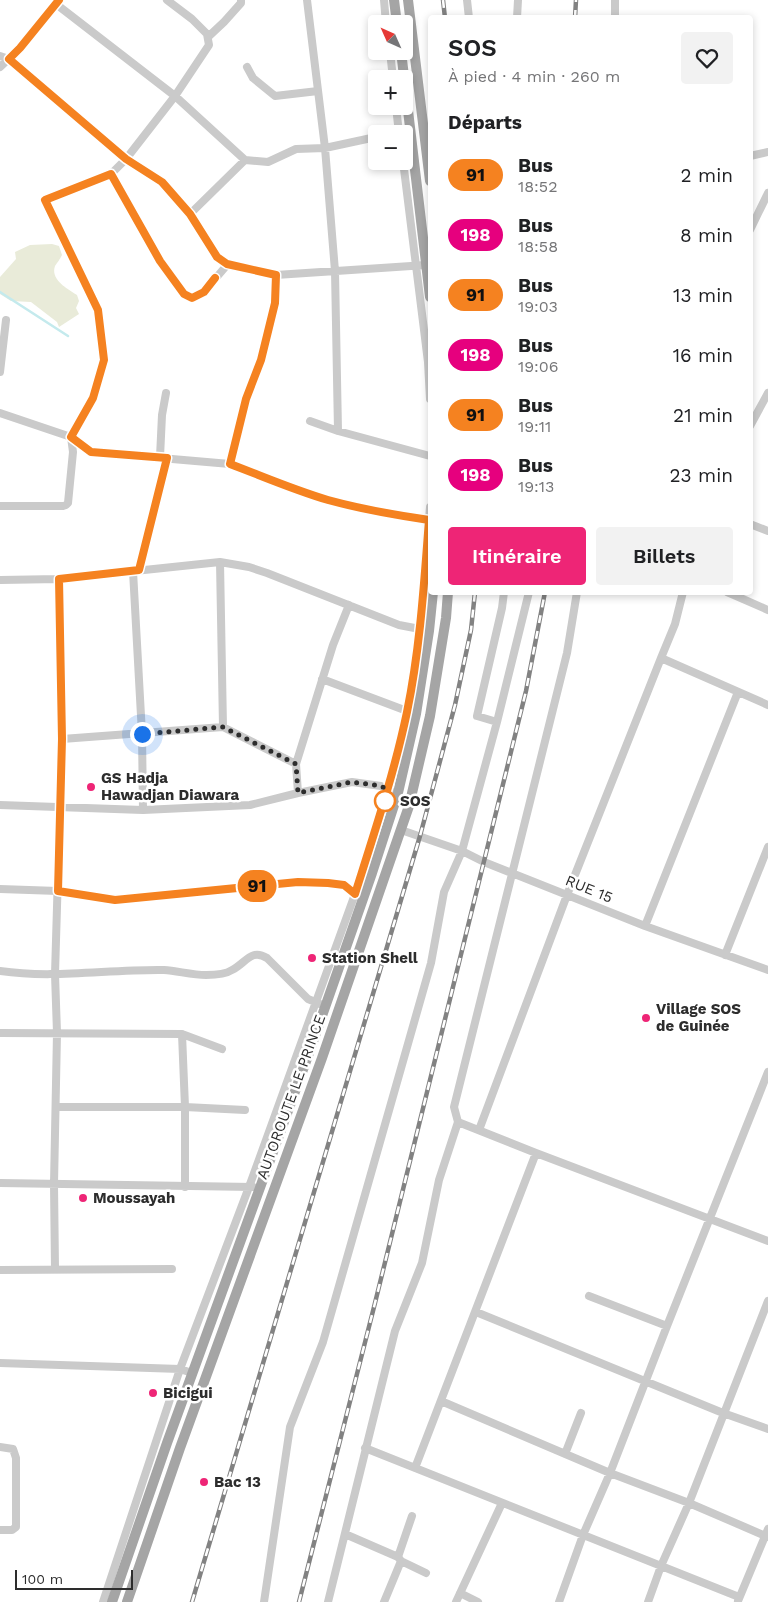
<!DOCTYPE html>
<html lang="fr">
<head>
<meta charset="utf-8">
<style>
	body { margin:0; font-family:"Work Sans",sans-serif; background:#f2f2f2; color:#202124; height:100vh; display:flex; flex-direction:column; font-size:19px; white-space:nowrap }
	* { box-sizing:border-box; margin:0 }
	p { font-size:16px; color:#757577 }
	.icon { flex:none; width:28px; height:28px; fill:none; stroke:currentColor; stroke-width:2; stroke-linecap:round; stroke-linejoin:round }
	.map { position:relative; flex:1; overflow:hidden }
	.sheet { position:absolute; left:428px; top:15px; width:325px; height:580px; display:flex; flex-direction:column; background:#fff; border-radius:5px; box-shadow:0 2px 8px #0003 }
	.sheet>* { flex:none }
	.badge { padding:0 10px; border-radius:16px; font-size:18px; line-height:32px }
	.needle { width:32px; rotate:315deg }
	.fabs { position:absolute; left:368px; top:15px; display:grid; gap:10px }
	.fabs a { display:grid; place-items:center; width:45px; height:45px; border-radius:5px; background:#fff; box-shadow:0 2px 8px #0003; font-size:25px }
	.scale { position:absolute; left:15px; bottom:12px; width:118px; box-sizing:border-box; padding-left:5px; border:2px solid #2d2d2d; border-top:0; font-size:14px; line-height:18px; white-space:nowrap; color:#2d2d2d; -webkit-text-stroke:4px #fff; paint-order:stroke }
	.you { position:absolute; width:25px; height:25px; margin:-12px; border:4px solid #fff; border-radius:50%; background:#1a73e8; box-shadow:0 0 0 8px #1a73e833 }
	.map>.badge { position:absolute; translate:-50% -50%; box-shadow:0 0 0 2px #fff }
	h2 { padding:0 20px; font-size:19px; line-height:45px }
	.round { display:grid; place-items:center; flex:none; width:52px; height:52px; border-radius:5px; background:#f2f2f2 }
	.head { display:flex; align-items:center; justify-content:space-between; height:85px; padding:0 20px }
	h1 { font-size:24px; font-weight:600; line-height:38px }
	.action { display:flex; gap:10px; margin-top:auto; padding:10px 20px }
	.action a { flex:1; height:58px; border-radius:5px; background:#ee2576; color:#fff; font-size:20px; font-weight:600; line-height:58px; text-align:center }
	.action a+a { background:#f2f2f2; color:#202124 }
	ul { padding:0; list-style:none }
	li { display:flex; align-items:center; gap:15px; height:60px; padding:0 20px }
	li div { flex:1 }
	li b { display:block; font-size:19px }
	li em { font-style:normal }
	li .badge { min-width:55px; font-weight:700; text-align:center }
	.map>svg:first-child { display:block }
	.green { fill:#e9ebd9 }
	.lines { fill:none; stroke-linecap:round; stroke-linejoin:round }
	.stream { stroke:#c4eaed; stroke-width:2.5 }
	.minor { stroke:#cacaca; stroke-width:8 }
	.major { stroke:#a5a5a5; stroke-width:10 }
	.rail-casing { stroke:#828282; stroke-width:4.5 }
	.rail { stroke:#fff; stroke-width:2.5; stroke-dasharray:8; stroke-linecap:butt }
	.line-casing { stroke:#fff; stroke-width:11 }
	.line { stroke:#f58220; stroke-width:8 }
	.walk { stroke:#2d2d2d; stroke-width:5; stroke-dasharray:0 9 }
	.poi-dot { fill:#ee2576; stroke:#fff; stroke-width:2 }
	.stop-dot { fill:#fff; stroke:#f58220; stroke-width:2.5 }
	.labels { text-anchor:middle; stroke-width:5; stroke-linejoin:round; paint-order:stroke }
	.poi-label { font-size:15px; font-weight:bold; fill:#2d2d2d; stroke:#fff; text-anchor:start }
	.stop-label { font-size:15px; font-weight:bold; fill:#2d2d2d; stroke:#fff; text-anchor:start }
	.street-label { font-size:15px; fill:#2d2d2d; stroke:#fff }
</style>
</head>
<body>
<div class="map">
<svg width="768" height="1602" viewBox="0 0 768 1602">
	<rect width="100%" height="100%" fill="#fff"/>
	<path class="green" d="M52,244L59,246L62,255C60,259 57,263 55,266C50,280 68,289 77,295L79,301L76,308L79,314L59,327L57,322L31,302L11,301L0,294V277L16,259L15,252L30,245Z"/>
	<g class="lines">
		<path class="stream" d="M0,292L68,336"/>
		<path class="minor" d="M307,0L325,148L335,271L338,431
			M384,0L386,24
			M467,0L469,18
			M615,0V18
			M56,4L175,96L245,160L268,162L296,149L325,148L376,137
			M517,18L518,0
			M208,37L224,22L241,3V0
			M390,51L393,79
			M0,56L9,59L126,159L162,182L190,214L217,257L227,265L276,275L426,265
			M0,67L19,49L59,0
			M247,67L253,78L275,96L318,91
			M396,106L399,134
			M750,156L768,152
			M403,161L428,362L430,399
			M111,174L160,261L184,294L193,298L204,292L227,265
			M190,214L245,160
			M750,230L768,193
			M0,372L6,320
			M0,413L71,437L91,452L230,464L278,483L328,500L403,516L430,520
			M310,421L338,431L430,456
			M750,426L768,393
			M160,457L162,415L166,393
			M230,464L246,399L261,360L275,303L276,275
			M0,506H63L66,505L68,503L73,452L71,437L93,398L104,360L98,310L45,200L111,174L126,159L175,96L209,45L207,34L192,19L167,0
			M750,524L768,531
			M220,562L223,727
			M133,571L142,734L143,810
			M139,571L167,458
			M0,580L59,579L220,562L249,567L267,573L399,625L425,630
			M727,592L768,610
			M661,658L768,705
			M322,679L407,711
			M497,722L477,716L502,608L504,592
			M62,739L223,727L296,764
			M298,793L296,764L333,645L349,605
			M0,805L143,810L250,805L298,793L352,782L381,786L391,791
			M401,830L462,851L484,862L645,926L768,970
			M0,889L58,891L115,899L298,882C309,882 335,881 344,885C349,888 352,893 357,895
			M645,926L738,692
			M725,955L768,847
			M0,971C54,979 109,969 164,970C178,971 192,975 206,975C213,975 226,974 232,970C246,963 251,948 267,958L308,999L320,1004
			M0,1033L182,1034L222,1049
			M182,1034L185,1107V1187
			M57,1107H185L245,1110
			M458,1122L536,1153L768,1241
			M479,1130L567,895L661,658L675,624L683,592
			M0,1183L253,1187
			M55,1269L54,1184L57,1033L55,974L62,739L59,579
			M0,1270L172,1269
			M589,1296L667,1326
			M476,1312L723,1413L768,1429
			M0,1363L180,1369L192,1373
			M441,1401L610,1473L689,1503L768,1537
			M0,1447L13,1449L16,1458V1527L12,1530H0
			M365,1448L739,1597
			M565,1454L581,1413
			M415,1468L536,1153
			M345,1534L398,1557L401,1561L426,1573
			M398,1557L412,1516
			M460,1593L478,1602
			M738,1601L768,1529
			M103,1602L180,1369L249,1187L355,894L388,789L407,711L420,629L430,507
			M264,1602L290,1427L323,1342L431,963L444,892L462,851L497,722L529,592
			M328,1602L395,1331L422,1263L439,1180L458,1122L454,1107L567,653L577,592
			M384,1602L401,1561
			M456,1602L502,1503
			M559,1602L583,1535L610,1473L667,1326L768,1072
			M648,1602L661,1566L689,1503L768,1301"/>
		<path class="major" d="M394,0L397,24
			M408,0L430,181
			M401,51L430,297
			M112,1602L167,1443L309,1053L372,873L398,793L416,714L429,631L433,592
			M127,1602L180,1448L322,1058L409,806L430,716L446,618L448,592"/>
		<defs>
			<path id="rail" d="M443,0L445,18
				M575,18L576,0
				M192,1602L420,836L455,705L471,630L475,592
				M299,1602L374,1307L526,691L545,592"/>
		</defs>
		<use href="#rail" class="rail-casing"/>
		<use href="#rail" class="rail"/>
	</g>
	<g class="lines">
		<defs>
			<path id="line" d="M59,0L20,48L9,59L126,159L162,182L190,214L217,257L227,264L276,275L275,303L261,360L246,399L230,464C262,476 294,490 328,500C361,509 395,515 429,520C424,584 420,649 407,712C394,774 374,834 355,894L344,885L328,883L298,882L115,900L58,891L62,739L59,579L139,570L167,458L91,452L71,437L93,398L104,360L98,310L45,200L111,174L160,261L184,294L192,298L204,292L215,278"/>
		</defs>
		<use href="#line" class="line-casing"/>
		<use href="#line" class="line"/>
		<path class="walk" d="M142,734L223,727L296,764L298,793L352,782L381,786L388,790L383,807L385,801"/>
	</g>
	<g class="poi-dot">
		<circle cx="91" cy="787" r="5"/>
		<circle cx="312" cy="958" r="5"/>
		<circle cx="646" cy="1018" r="5"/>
		<circle cx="83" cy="1198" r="5"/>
		<circle cx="153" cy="1393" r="5"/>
		<circle cx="204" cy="1482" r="5"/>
	</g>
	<circle class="stop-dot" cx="385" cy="801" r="10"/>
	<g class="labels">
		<g class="poi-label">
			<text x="101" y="783">GS Hadja<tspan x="101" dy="17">Hawadjan Diawara</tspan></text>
			<text x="322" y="963">Station Shell</text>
			<text x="656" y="1014">Village SOS<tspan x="656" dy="17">de Guinée</tspan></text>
			<text x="93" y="1203">Moussayah</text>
			<text x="163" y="1398">Bicigui</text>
			<text x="214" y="1487">Bac 13</text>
		</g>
		<g class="stop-label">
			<text x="400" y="806">SOS</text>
		</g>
		<g class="street-label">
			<text transform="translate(589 889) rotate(22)" y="5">RUE 15</text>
			<text transform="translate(291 1097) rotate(-70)" y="5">AUTOROUTE LE PRINCE</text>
		</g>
	</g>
</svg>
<div class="fabs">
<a><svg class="needle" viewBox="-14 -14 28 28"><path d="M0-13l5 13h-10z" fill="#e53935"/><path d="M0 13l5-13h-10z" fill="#757577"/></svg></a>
<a>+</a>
<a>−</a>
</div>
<div class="scale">100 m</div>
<div class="you" style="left:142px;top:734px"></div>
<b class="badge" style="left:257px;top:886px;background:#f58220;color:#111">91</b>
<section class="sheet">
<div class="head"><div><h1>SOS</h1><p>À pied · 4 min · 260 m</p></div><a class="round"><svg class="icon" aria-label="heart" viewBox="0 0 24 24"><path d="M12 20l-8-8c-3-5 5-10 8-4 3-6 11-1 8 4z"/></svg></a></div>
<h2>Départs</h2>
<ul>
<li><span class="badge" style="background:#f58220;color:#111">91</span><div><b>Bus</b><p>18:52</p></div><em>2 min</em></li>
<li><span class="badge" style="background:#e6007e;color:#fff">198</span><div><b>Bus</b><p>18:58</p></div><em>8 min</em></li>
<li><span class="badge" style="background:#f58220;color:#111">91</span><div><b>Bus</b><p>19:03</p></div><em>13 min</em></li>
<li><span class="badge" style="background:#e6007e;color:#fff">198</span><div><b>Bus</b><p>19:06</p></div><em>16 min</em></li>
<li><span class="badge" style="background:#f58220;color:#111">91</span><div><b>Bus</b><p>19:11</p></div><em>21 min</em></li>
<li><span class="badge" style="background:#e6007e;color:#fff">198</span><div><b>Bus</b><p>19:13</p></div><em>23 min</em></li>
</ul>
<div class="action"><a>Itinéraire</a><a>Billets</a></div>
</section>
</div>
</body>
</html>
